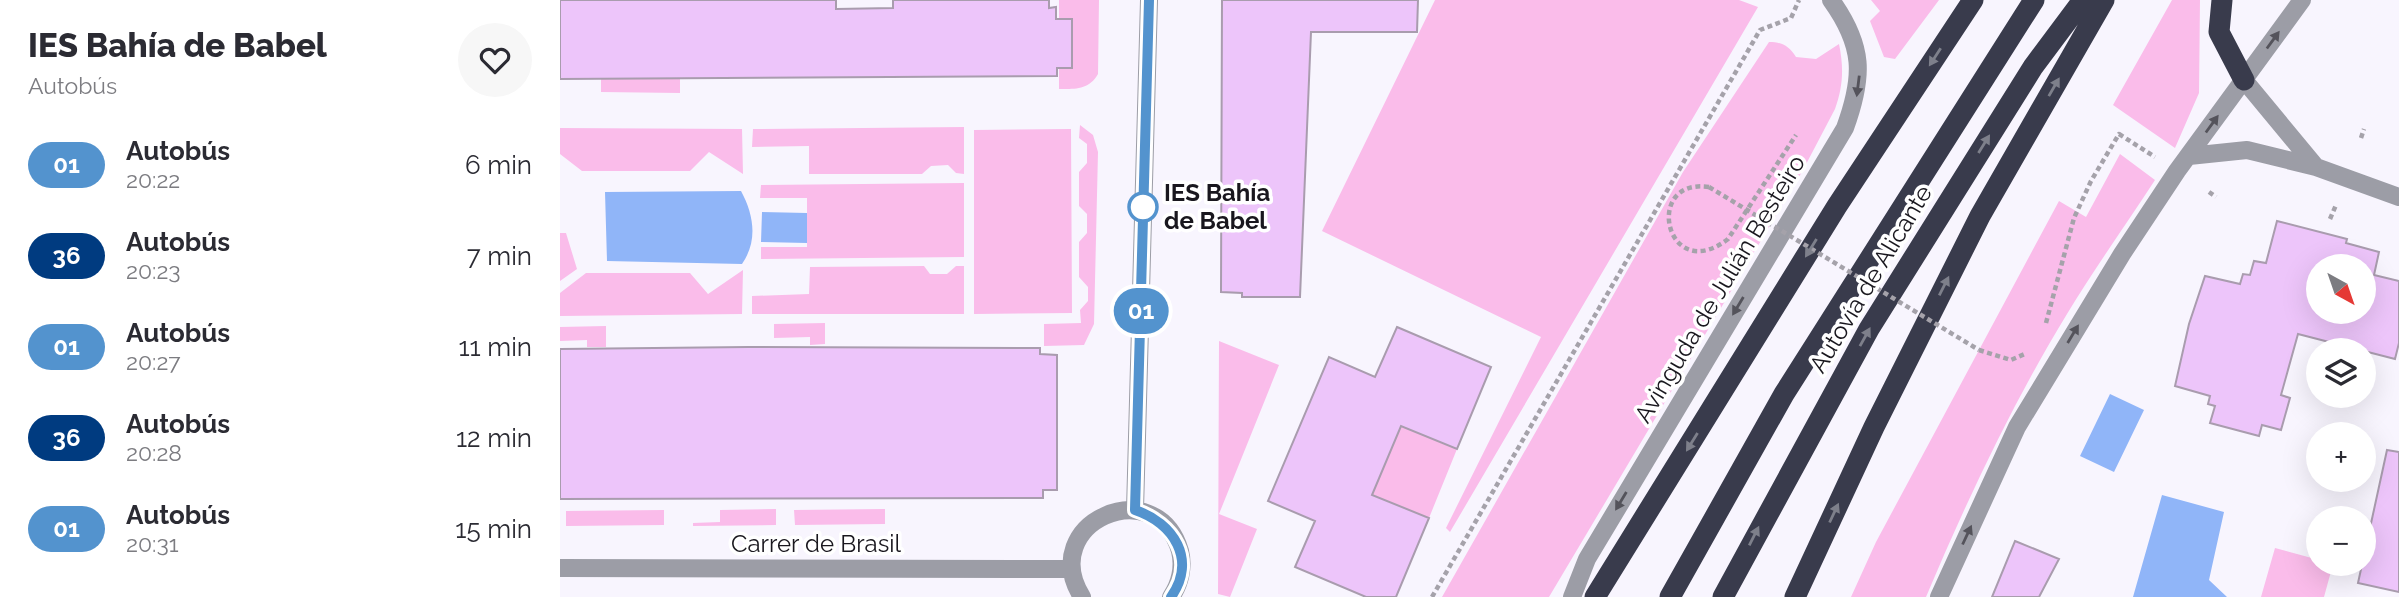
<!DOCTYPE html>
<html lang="es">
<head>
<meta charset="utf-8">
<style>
	body { margin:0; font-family:Raleway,sans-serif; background:#f7f7f7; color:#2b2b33; height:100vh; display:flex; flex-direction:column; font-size:26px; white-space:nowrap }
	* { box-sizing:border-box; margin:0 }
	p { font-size:23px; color:#7c7c81 }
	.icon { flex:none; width:38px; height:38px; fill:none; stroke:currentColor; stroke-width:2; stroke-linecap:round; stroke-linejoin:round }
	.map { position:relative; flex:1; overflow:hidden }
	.panel { display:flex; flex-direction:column; background:#fff; width:560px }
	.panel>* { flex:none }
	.badge { padding:0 14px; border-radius:23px; font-size:24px; line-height:46px }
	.needle { width:46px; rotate:140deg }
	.buttons { position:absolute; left:1746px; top:254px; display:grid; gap:14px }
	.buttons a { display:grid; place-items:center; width:70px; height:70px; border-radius:50%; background:#fff; box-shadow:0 7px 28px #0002; font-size:35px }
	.map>.badge { position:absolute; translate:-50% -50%; box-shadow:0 0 0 4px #fff }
	.round { display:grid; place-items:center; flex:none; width:74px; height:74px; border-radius:37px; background:#f7f7f7 }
	.headline { display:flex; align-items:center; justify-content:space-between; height:119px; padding:0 28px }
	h1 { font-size:33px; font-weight:800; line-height:52px }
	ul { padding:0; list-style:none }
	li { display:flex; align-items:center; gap:21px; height:91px; padding:0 28px }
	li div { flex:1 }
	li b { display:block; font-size:26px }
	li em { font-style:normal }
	li .badge { min-width:77px; font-weight:700; text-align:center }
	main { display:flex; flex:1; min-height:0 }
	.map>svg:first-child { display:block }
	.green { fill:#fabcea }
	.water { fill:#90b5f8 }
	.building { fill:#edc5fa; stroke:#a99cae; stroke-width:2; fill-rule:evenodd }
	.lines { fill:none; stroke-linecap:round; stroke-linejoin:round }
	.path { stroke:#a5a2aa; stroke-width:4.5; stroke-dasharray:5 3.5; stroke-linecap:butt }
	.minor { stroke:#9c9da6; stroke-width:18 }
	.highway { stroke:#393b4c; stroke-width:21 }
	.path-bridge { stroke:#a5a2aa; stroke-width:4.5; stroke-dasharray:5 3.5; stroke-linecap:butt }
	.oneway { fill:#54535b }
	.oneway2 { fill:#7e808b }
	.line-casing { stroke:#fff; stroke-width:16 }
	.line { stroke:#5393ce; stroke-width:10 }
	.stop-dot { fill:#fff; stroke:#5393ce; stroke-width:3.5 }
	.labels { text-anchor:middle; stroke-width:7; stroke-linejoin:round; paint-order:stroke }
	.stop-label { font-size:24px; font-weight:bold; fill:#19171e; stroke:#fff; text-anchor:start }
	.street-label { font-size:24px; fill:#19171e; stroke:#fff }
</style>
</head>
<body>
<main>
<section class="panel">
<div class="headline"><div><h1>IES Bahía de Babel</h1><p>Autobús</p></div><a class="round"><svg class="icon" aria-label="heart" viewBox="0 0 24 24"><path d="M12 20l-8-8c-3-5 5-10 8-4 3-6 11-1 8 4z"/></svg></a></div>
<ul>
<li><span class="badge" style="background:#5393ce;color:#fff">01</span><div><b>Autobús</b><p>20:22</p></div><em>6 min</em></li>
<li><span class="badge" style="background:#003b80;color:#fff">36</span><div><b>Autobús</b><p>20:23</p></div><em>7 min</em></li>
<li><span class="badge" style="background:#5393ce;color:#fff">01</span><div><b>Autobús</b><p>20:27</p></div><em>11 min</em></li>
<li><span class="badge" style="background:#003b80;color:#fff">36</span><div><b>Autobús</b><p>20:28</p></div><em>12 min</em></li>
<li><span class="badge" style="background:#5393ce;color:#fff">01</span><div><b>Autobús</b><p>20:31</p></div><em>15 min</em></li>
</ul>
</section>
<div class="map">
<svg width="1839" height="597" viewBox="0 0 1839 597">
	<rect width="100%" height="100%" fill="#f8f5fe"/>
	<path class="green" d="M499,0H539L538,74C529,90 515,89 499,89Z
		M875,0H1179L1198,7L890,532L886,528L981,337L762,231Z
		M1311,0H1379L1335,59L1324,57L1310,21L1320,11Z
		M1612,0H1640L1639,93L1615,148L1553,105Z
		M1209,42C1222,42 1229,46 1236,57L1256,59L1279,44C1284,68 1283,87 1275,109L1243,170L989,597H882L1123,172Z
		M41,78H120V93L41,92Z
		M520,125L533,135L538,152L534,324L524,345L484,346V324L521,323L520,310L528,301V287L519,277V242L527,233V214L519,206V172L527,163V144L519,138Z
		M404,127V174L396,173L388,165L371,166L362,174H249V146L192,147L193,129Z
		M0,128L182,129L183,174L149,152L130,171H22L0,154Z
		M511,129L512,313L414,314V130Z
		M1560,154L1595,180C1566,225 1534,269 1507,314C1452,404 1407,500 1366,597H1291L1316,542L1499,201L1526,217Z
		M404,183V257L201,259V247H247V198H200L201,185Z
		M0,233H6L17,269L0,281Z
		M364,266L370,274H387L396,266H404V314H192V296L249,294L250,267Z
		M183,270L182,314L0,316V293L26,273H130L148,294Z
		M265,323V344L250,345V337L214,338V324Z
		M46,326V347H27V340L0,341V327Z
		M659,341L719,365L659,514L697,529L670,597L658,594Z
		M841,426L897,449L869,518L812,495Z
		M216,509V525L133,526V523L160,522V510Z
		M325,509V524L235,525L234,510Z
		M104,510V525L6,526V511Z
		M1715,548L1759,560V564H1773L1764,597H1701Z"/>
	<path class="water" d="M181,191C194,215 198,241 182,264L47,261L45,192Z
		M202,212L247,213V243L201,242Z
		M1550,394L1584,410L1554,472L1520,456Z
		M1602,495L1664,512L1649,580L1667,597H1573Z"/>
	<path class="building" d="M0,0H276V9L333,8V0H489V8L496,7V19H512V68H497V76L0,79Z
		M662,0H858L857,32H751L740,297H682V293L661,292Z
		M1717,221L1787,239L1786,243L1819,252L1814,275L1839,281V343L1835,359L1738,334L1721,395L1730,398L1721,430L1702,425L1699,436L1650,423L1655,406L1648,404L1650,396L1615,386L1629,324L1645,276L1680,284L1683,274L1690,275L1694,261L1706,263ZM1759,266H1804V312H1759Z
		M837,327L931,367L897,449L841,426L812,495L869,518L836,597H806L735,567L755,521L708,501L769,357L815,377Z
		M188,347L480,348V354L497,355V490H483V498L0,499V349Z
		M1827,450L1839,452V592L1798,583Z
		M1455,541L1499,559L1479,597H1432Z"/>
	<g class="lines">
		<path class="path" d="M1801,138L1804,129
			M1149,187C1082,177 1106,287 1168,239L1236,135
			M1649,192L1656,197
			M1770,219L1776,205
			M1486,323L1514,218L1531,181L1559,134L1595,157
			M1419,350L1451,360L1467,353
			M872,597L1200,30L1231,18L1239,0"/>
		<path class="minor" d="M1684,80L1756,167
			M1629,156L1687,150L1756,167L1839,197
			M575,510L589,0
			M0,568L511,569
			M522,597C476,523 596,470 620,551C624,567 620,584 611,597
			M1012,597L1027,559L1285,128C1304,76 1304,46 1271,0
			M1379,597L1457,427L1562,254L1617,171L1742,0"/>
		<path class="highway" d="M1662,0L1659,32L1684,80
			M1035,597L1277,206L1413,0
			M1110,597L1224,394L1474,0
			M1163,597L1309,329L1473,67L1523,0
			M1235,597L1314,427L1420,216L1544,0"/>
		<path class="path-bridge" d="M1149,187L1419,350"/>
	</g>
	<defs><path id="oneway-solid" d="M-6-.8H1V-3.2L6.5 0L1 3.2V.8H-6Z" transform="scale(1.75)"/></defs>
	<g class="oneway">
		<use href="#oneway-solid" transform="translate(1713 40) rotate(-54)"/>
		<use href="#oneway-solid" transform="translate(1298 86) rotate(97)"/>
		<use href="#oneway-solid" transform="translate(1652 124) rotate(-54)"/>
		<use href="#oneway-solid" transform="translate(1178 306) rotate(121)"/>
		<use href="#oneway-solid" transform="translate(1513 334) rotate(-59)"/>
		<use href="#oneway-solid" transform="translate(1061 501) rotate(121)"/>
		<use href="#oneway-solid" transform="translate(1407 535) rotate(-65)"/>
	</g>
	<g class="oneway2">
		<use href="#oneway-solid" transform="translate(1375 57) rotate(123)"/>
		<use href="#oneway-solid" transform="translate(1494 87) rotate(-60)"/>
		<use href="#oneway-solid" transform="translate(1424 144) rotate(-58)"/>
		<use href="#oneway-solid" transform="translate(1251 248) rotate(122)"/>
		<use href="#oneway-solid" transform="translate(1384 286) rotate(-63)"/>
		<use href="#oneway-solid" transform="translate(1305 337) rotate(-61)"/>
		<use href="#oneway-solid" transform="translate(1132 442) rotate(122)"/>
		<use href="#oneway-solid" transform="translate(1274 513) rotate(-65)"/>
		<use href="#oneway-solid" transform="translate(1194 536) rotate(-63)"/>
	</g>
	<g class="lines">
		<defs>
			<path id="line" d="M589,0L575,510C614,523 637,560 611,597"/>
		</defs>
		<use href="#line" class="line-casing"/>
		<use href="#line" class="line"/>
	</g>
	<circle class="stop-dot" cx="583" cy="207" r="14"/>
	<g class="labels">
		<g class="stop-label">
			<text x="604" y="201">IES Bahía<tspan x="604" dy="28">de Babel</tspan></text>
		</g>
		<g class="street-label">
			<text transform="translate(1311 279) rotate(-59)" y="8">Autovía de Alicante</text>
			<text transform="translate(1160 289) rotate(-59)" y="8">Avinguda de Julián Besteiro</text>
			<text x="256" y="552">Carrer de Brasil</text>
		</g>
	</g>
</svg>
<div class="buttons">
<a><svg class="needle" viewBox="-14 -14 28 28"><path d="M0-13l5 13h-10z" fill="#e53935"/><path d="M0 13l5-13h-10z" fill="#7c7c81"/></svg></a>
<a><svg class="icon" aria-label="layers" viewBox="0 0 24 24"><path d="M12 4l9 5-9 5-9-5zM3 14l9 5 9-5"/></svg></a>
<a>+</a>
<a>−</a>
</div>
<b class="badge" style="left:581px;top:311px;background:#5393ce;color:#fff">01</b>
</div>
</main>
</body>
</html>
